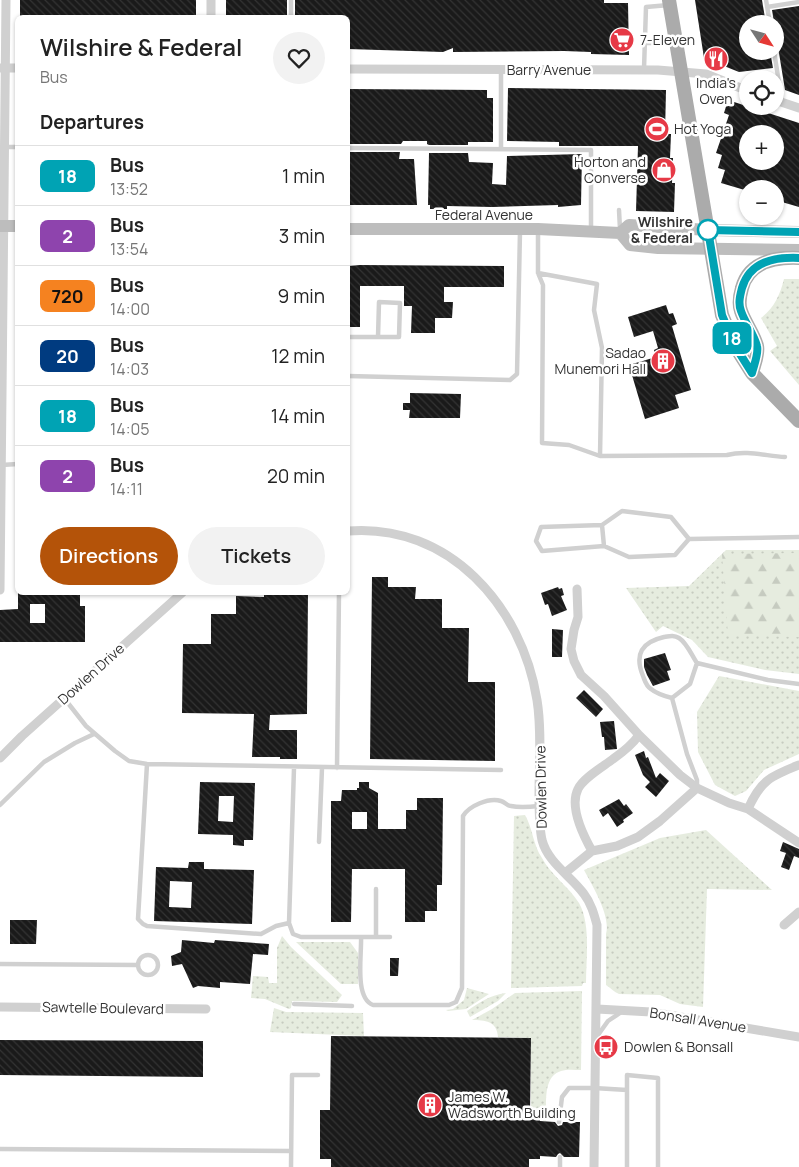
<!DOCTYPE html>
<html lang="en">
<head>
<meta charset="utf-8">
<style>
	body { margin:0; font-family:Manrope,sans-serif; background:#f2f2f2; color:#222; height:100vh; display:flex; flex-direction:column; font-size:19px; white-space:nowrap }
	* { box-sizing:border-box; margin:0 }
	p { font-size:16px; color:#767676 }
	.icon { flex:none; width:28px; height:28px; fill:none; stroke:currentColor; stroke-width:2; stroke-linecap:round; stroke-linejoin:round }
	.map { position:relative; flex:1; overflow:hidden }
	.side { position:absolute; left:15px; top:15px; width:335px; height:580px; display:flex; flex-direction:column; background:#fff; border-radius:8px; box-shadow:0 1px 4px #0004 }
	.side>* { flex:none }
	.badge { padding:0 10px; border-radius:8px; font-size:18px; line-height:32px }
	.needle { width:32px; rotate:126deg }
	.tools { position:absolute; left:739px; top:15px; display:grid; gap:10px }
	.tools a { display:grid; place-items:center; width:45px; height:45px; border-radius:50%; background:#fff; box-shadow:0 1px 4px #0004; font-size:25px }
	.map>.badge { position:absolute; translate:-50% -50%; box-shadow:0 0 0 2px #fff }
	h2 { padding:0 25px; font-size:19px; line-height:45px }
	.round { display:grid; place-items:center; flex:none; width:52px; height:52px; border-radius:26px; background:#f2f2f2 }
	.headline { display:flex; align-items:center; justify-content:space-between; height:85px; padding:0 25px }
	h1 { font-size:24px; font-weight:600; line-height:38px }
	.primary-button { display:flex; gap:10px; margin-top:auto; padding:10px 25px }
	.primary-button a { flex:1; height:58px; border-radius:30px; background:#b45309; color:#fff; font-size:20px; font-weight:600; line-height:58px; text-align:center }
	.primary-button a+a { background:#f2f2f2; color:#222 }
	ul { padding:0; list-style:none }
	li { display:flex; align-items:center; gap:15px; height:60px; padding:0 25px; border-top:1px solid #e0e0e0 }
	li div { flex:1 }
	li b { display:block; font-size:19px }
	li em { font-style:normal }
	li .badge { min-width:55px; font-weight:700; text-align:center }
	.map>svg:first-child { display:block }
	.grass { fill:url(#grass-dots) }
	.forest { fill:url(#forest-firs) }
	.building { fill:url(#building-back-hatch); fill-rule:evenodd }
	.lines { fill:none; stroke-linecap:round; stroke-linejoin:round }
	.lane { stroke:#d0d0d0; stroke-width:4.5 }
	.street { stroke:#d0d0d0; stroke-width:9 }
	.secondary { stroke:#bdbdbd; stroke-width:12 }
	.primary { stroke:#ababab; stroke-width:14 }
	.line-casing { stroke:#fff; stroke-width:11 }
	.line { stroke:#00a3b4; stroke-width:8 }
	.stop-dot { fill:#fff; stroke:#00a3b4; stroke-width:2.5 }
	.labels { text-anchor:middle; stroke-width:5; stroke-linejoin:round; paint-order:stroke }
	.poi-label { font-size:14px; fill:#333; stroke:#fff; text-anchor:start }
	.street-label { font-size:14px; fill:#333; stroke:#fff }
	.stop-label { font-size:14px; font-weight:bold; fill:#333; stroke:#fff; text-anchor:end }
</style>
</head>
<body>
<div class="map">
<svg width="799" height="1167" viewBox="0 0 799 1167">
	<defs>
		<pattern id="grass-dots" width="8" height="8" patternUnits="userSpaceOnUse" patternTransform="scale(1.25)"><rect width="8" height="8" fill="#e6ecdf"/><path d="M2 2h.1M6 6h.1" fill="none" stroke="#c6cbc0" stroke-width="1.8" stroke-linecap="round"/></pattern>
		<pattern id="forest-firs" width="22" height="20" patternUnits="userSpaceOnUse" patternTransform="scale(1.25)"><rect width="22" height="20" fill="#e6ecdf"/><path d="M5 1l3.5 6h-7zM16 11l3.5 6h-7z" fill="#c6cbc0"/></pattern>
		<pattern id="building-back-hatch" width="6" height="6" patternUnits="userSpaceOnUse" patternTransform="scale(1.25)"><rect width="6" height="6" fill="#1a1a1a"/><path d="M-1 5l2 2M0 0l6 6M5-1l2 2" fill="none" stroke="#333"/></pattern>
	</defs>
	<rect width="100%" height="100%" fill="#fff"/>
	<path class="grass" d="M784,279H799V385L770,351L777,346L761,318C774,308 780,295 784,279Z
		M726,550H799V674L765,670L708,657L692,640L663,626L656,632L626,588L689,586Z
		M719,676L799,691V754L764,770L746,791L735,796L715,785L698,752L697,712Z
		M525,815C533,829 533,845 542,858C551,875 569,887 579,903C591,924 586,959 586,983H583L582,986L511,988L514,816Z
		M706,830L772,890L707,889L703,1007L680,1004L660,995L619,994C614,992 611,988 606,985V934C611,916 593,887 584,870L660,838Z
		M282,936L291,947L342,995L337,1002L292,1001L291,1008L289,1009L265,999L251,998L253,976L268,977L269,983H277V948Z
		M296,942H350L358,953V984H341Z
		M467,988L489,994L466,1009L448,1011L446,1010L453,1009L464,1000Z
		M582,991L581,1070C575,1070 567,1069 561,1071C542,1077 547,1104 546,1121H543V1111H531V1038L498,1037C497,1021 485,1020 472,1020L492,1009L515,993Z
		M506,993L498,1001L470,1017L467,1011C480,1002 490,995 506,993Z
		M274,1008L286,1012L363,1013L364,1036L270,1032Z"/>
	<path class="forest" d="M799,553V637L728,635L722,554Z"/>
	<path class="building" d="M20,0H196V17L20,18Z
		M226,0H287V18H267V15L226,18Z
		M295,0H604V3H628L629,55L591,54V52L564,51L453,52V48L443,52L348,49V18H295Z
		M695,0H762L766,24H748V51H770L773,68L739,72L704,58Z
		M799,6V95L785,90L772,10Z
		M508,88L666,90L665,134H671L670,158H673L672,183H675L674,212L636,211L638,146H559V142L507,141Z
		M348,89L487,90V98H493V142H468V145H429L427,144V141H403L401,144H348Z
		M728,100L799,123V207L775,200V189H748V191L721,183L725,170L718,168L722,155L716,153L729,115L724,113ZM748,134H775V161H748Z
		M348,152H400L399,159H414L417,205H348Z
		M429,153H468L469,162L493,163L492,184L506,185L507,156L582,154L581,205L558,207V205L492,207L447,206V209H430V205H428Z
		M360,265L504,266V287H444V302H453L452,318H435V333H411L412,306H404V286H360V327H348V266Z
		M666,305L669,314L673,313L677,324L672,326L691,390L675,395L679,408L645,419L629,365L656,357L654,350L658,348L653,331L634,337L628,317Z
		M410,393L461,394L460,418H409L410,410H403V403H410Z
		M372,577H388V587H416L415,599H442V628H469L468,682H495V761L370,759Z
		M558,587L559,589L562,588L564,595L561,596L567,610L552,616L548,604L545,605L541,593Z
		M18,592H80V606H85V642H0V610L18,609ZM30,604H45V623H30Z
		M264,592H308L307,714L270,715L269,730H297V759H280V757H252L254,714L182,713L183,644H211V614H236V596L264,597Z
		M552,629L563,630L562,657H552Z
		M665,653L671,670L667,671L670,680L653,686L647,675L644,667V659Z
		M584,690L603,709L596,717L576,698Z
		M614,721L617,749L605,750L604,737H602L600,722Z
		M644,751L646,758L648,757L656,778L660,773L669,781L656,797L645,787L650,782L643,775L635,755Z
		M200,782L255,783L253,840H244V846L233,845V835L198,834ZM219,796H234L233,822L218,821Z
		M359,782H369V788L378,793V829H406V810H417V798H443L442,885H437V911H425V922H405V869H352L351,922H331V801H341L342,790H357V788H359ZM352,812H367V829H352Z
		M619,799L624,806L626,804L633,813L623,820L624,822L617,827L608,813L603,817L599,810Z
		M783,842L799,849V858L794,856L789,870L781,867L786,853L780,851Z
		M189,862H204V869L254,870L252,924L154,921L156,867L188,868ZM170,881L192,882L191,908L169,907Z
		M10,920H37L36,944H10Z
		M182,940L214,943L215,940L269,944L268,955L253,954L250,984L220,982V988L198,986L193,988L182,964L172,966L171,956L181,952Z
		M390,958H399L398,976H390Z
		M331,1036L531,1038L530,1114H540V1121L555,1122L558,1126L562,1125L563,1122H580L579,1157H564L560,1153L558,1154L556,1157L540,1156V1159H529V1167H331V1159H320V1110H330Z
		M0,1040L203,1041V1077L0,1075Z"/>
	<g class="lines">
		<path class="lane" d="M291,0V18
			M766,0L770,24
			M767,7L799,2
			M645,43H660L673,40
			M774,51L782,102
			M644,69L646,7L669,5
			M0,147H18
			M348,148L591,150V230
			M501,149V70
			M619,210L620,229
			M538,231V273L543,285L542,443L569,445L600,456L727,455C747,450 766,456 785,457
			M538,273L597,284L594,310L602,348L600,456
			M348,337H399L400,303L379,302L378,337
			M348,376L510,380L517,374L520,231
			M1,465L18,464
			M602,525L541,527L536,541L542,551L604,546
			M689,539L671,517L622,511L602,525L604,546L629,557L675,555L689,539L799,537
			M697,663L690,684L672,698C664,696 657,694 651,689C646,686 645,681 643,676C634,654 642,642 664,637C670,636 674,635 679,638C687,643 692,656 697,663L768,680L799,684
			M64,698L86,726L115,751L129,761L147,764L501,770
			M672,698L687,754L697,780V787
			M147,764L138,919L143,924L147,926L261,934L276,926L289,923
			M294,768L289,923L293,934L301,937H390
			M337,768L339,592
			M0,805L44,762L75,743L94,734
			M319,842L322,768
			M361,937C362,954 354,998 373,1005H449L456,1002L462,988L463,816C469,806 489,797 501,801C505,802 507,806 511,806C520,808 530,807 539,806
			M376,937V889
			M138 965a10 10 0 1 1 20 0a10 10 0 1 1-20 0Z
			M0,964L138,965
			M294,1004L352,1006
			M598,1035L608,1021L620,1013
			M559,1122L562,1097L569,1088H594L627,1090
			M0,1149L291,1151
			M291,1167L292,1075H318
			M560,1167V1157
			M627,1167V1075L658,1078V1167"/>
		<path class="street" d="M211,18V0
			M0,68H18
			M348,69L658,70L706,74L748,91
			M775,100L799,108
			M348,531C449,523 522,606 537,700C542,731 539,764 539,795C539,810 539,826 542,840C548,863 571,876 584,894C591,903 594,914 597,925L594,1167
			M577,589L578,617L574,630L571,649L574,661L581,675L604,696L639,735C632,745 623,752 613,759C604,766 583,778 578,789C569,807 583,835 592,851
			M0,590L6,0
			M639,735L680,775L697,788
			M0,758L22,736L183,592
			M748,809C761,780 771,776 799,765
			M565,873L592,851L617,846L638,837L660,821L697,788L729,803L748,809L799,843
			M784,925L799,912
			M0,1007L206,1009
			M597,1009L651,1012L799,1037"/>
		<path class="secondary" d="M0,226H18
			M348,229H538L620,233L629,225L708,230L799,232
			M620,233L630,245L658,248L799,250"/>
		<path class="primary" d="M669,0L722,315L735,346L752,373L799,421
			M752,373C754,365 759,353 757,346C754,334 745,323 741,311C738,303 740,295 742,288C749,261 776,257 799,258"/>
	</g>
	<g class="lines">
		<defs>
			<path id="line" d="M799,232L708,230L722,315L735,346L752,373C754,365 759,353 757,346C754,334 745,323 741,311C738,303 740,296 742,288C750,261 775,257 799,258"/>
		</defs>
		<use href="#line" class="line-casing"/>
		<use href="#line" class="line"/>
	</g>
	<defs>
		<symbol id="supermarket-disc" viewBox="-11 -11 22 22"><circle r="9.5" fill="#e63946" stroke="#fff"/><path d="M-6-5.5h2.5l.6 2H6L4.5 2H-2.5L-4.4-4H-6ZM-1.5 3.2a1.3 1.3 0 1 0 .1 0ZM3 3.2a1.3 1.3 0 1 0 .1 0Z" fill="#fff"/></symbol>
		<symbol id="restaurant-disc" viewBox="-11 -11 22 22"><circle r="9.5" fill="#e63946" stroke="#fff"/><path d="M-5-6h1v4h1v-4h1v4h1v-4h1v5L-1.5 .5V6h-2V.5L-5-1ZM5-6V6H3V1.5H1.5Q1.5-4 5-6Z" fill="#fff"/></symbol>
		<symbol id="stadium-disc" viewBox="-11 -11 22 22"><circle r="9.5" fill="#e63946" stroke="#fff"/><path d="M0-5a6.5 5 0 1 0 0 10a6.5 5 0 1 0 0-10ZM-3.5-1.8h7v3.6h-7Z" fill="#fff"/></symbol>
		<symbol id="shop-disc" viewBox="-11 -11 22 22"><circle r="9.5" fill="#e63946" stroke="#fff"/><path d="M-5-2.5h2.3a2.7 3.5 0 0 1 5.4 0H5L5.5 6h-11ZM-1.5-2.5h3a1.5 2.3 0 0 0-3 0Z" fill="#fff"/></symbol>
		<symbol id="building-disc" viewBox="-11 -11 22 22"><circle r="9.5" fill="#e63946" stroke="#fff"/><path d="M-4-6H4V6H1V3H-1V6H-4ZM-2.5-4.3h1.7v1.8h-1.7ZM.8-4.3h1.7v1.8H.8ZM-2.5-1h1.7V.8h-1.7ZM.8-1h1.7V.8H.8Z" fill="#fff"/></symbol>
		<symbol id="bus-disc" viewBox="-11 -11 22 22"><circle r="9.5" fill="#e63946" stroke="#fff"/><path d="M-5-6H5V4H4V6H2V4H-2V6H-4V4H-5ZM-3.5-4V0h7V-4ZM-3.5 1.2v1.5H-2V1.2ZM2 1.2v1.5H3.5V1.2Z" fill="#fff"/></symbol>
	</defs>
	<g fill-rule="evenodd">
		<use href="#supermarket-disc" x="608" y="26" width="28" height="28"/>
		<use href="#restaurant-disc" x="702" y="45" width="28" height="28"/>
		<use href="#stadium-disc" x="643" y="115" width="28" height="28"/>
		<use href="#shop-disc" x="650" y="156" width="28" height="28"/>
		<use href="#building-disc" x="649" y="347" width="28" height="28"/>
		<use href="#bus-disc" x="592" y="1033" width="28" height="28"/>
		<use href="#building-disc" x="416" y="1091" width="28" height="28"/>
	</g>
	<circle class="stop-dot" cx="708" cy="230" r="10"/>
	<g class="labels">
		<g class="poi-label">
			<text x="640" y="45">7-Eleven</text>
			<text x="716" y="88" text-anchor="middle">India's<tspan x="716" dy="16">Oven</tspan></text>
			<text x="674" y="134">Hot Yoga</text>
			<text x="646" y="167" text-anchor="end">Horton and<tspan x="646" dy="16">Converse</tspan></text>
			<text x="646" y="358" text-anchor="end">Sadao<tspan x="646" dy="16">Munemori Hall</tspan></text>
			<text x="624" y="1052">Dowlen &amp; Bonsall</text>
			<text x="448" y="1102">James W.<tspan x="448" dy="16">Wadsworth Building</tspan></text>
		</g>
		<g class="street-label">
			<text x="549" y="75">Barry Avenue</text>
			<text x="484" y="220">Federal Avenue</text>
			<text transform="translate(91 674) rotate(-42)" y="5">Dowlen Drive</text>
			<text transform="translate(541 787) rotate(-91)" y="5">Dowlen Drive</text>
			<text transform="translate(103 1008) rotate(1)" y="5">Sawtelle Boulevard</text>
			<text transform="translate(698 1020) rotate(9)" y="5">Bonsall Avenue</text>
		</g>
		<g class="stop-label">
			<text x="693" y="227">Wilshire<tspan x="693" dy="16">&amp; Federal</tspan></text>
		</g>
	</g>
</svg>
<div class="tools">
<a><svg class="needle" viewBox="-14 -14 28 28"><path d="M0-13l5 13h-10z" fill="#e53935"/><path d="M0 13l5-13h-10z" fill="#767676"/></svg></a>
<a><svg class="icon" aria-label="locate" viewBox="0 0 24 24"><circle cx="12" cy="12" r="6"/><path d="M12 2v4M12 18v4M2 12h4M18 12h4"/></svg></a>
<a>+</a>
<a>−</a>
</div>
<b class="badge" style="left:732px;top:338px;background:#00a3b4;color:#fff">18</b>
<section class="side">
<div class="headline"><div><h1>Wilshire &amp; Federal</h1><p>Bus</p></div><a class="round"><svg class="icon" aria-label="heart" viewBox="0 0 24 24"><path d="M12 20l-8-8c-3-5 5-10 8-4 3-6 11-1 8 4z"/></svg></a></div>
<h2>Departures</h2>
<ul>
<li><span class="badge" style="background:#00a3b4;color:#fff">18</span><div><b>Bus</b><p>13:52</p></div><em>1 min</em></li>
<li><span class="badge" style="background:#8e44ad;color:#fff">2</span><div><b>Bus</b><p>13:54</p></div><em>3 min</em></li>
<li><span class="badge" style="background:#f58220;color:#111">720</span><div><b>Bus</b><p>14:00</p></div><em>9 min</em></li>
<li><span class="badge" style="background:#003b80;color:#fff">20</span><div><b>Bus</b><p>14:03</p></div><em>12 min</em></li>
<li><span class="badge" style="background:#00a3b4;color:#fff">18</span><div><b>Bus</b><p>14:05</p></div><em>14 min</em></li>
<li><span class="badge" style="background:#8e44ad;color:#fff">2</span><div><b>Bus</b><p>14:11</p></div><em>20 min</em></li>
</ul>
<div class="primary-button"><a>Directions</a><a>Tickets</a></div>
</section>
</div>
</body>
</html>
